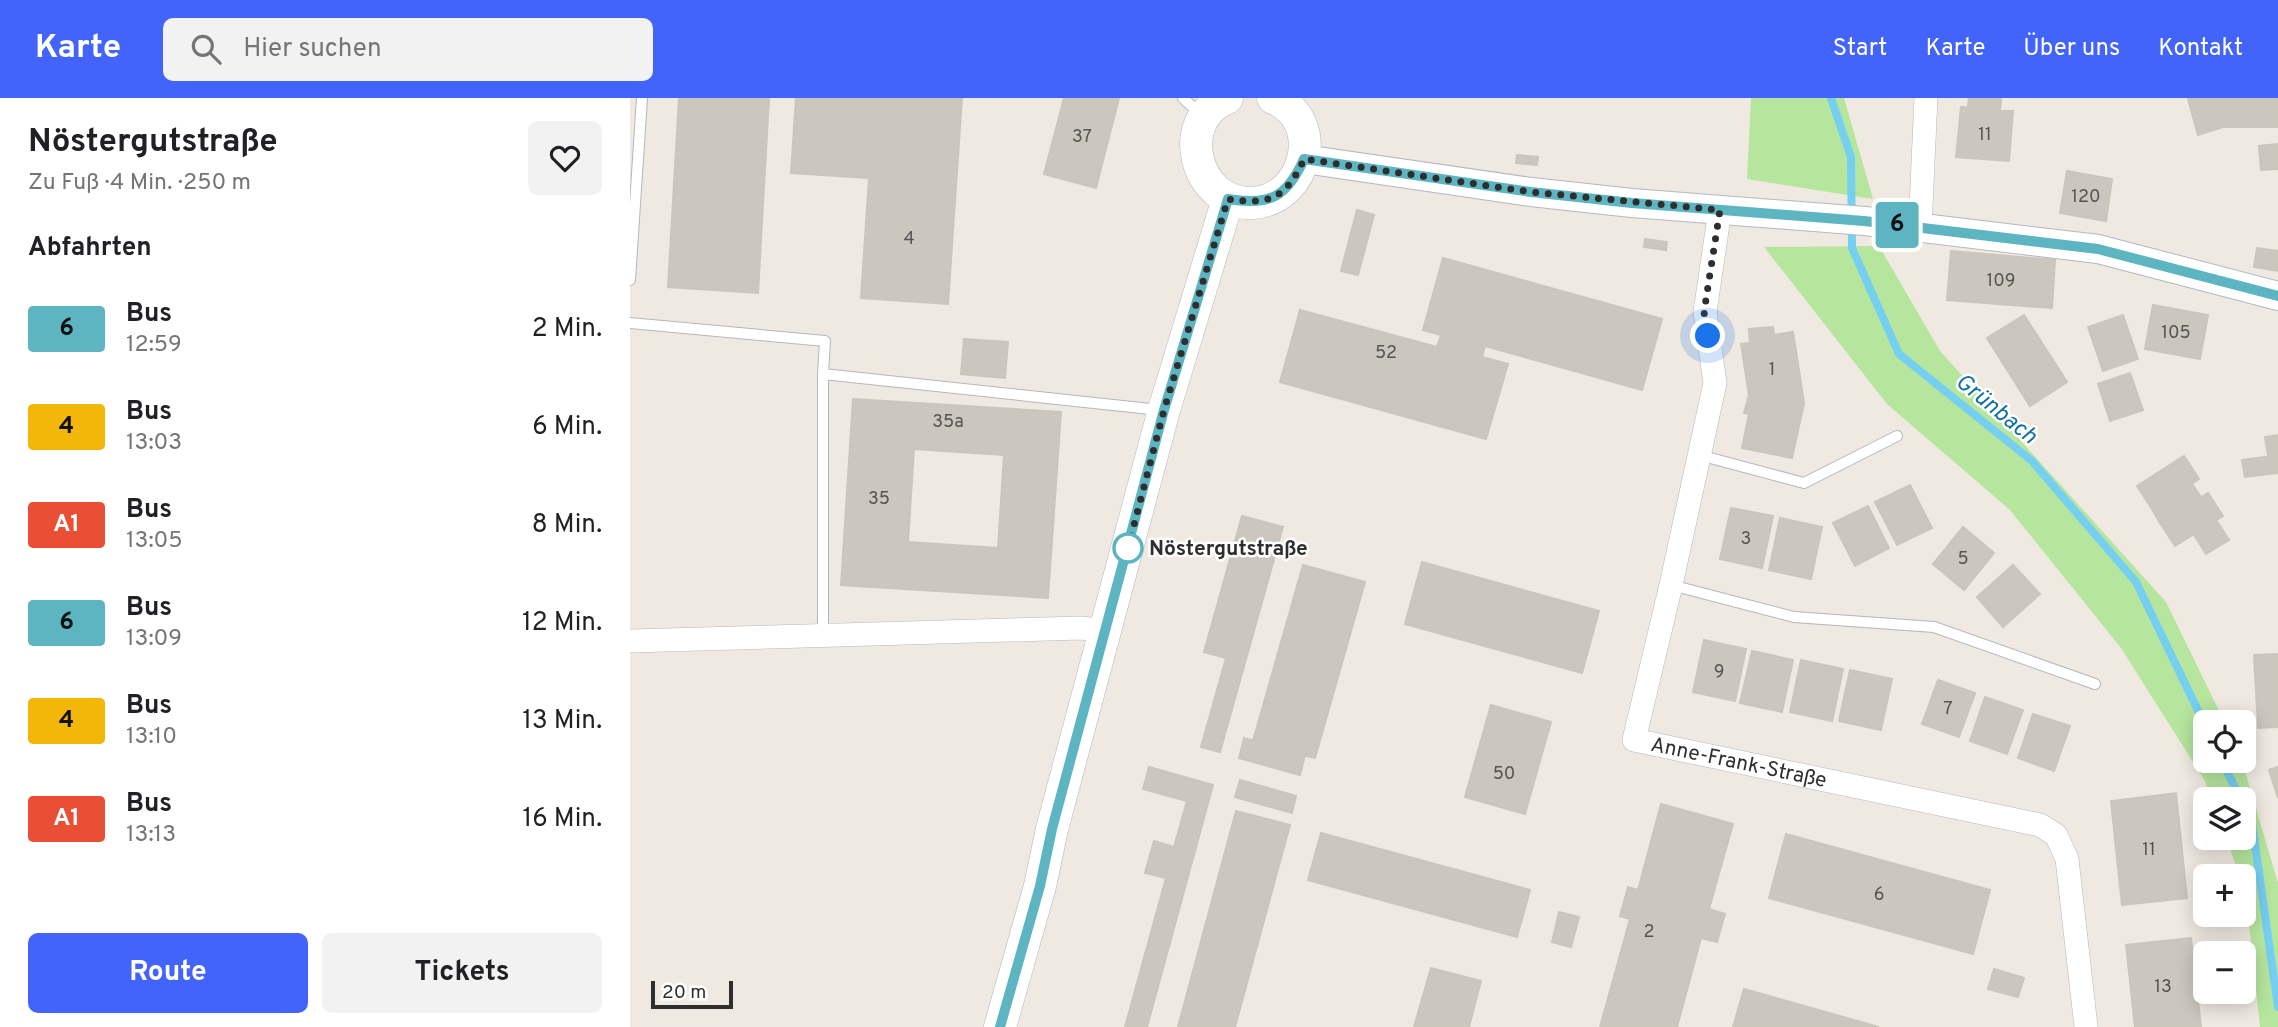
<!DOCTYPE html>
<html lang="de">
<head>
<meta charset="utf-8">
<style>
	body { margin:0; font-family:Overpass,sans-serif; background:#f2f2f2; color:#202124; height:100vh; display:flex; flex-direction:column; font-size:26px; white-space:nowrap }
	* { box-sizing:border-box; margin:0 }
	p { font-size:23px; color:#757577 }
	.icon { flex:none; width:38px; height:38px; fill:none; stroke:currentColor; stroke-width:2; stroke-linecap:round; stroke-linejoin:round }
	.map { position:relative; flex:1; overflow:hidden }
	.details { display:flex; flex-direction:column; background:#fff; width:630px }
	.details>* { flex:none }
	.badge { padding:0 14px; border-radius:5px; font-size:24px; line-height:46px }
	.fabs { position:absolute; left:1563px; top:612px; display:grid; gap:14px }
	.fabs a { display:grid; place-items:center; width:63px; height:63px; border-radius:10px; background:#fff; box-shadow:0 4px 18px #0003; font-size:35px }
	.scale { position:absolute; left:21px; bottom:18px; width:82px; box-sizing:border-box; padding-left:7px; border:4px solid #2e2e2e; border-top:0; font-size:19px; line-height:24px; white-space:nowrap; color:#2e2e2e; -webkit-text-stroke:5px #fff; paint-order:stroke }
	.you { position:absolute; width:35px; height:35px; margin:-18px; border:5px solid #fff; border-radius:50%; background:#1a73e8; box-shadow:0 0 0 10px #1a73e833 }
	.map>.badge { position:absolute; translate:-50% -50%; box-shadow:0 0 0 4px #fff }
	h2 { padding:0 28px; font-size:26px; line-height:63px }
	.round { display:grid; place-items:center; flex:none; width:74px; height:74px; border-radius:10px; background:#f2f2f2 }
	.head { display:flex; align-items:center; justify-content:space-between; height:119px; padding:0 28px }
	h1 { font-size:33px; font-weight:700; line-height:52px }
	.button { display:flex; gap:14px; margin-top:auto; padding:14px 28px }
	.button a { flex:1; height:80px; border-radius:10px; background:#4264fb; color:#fff; font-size:28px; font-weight:700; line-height:80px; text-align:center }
	.button a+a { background:#f2f2f2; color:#202124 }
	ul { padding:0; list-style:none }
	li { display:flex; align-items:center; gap:21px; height:98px; padding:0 28px }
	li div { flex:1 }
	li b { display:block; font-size:26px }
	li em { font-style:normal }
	li .badge { min-width:77px; font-weight:700; text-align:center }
	header { display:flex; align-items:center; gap:42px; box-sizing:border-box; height:98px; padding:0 35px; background:#4264fb; color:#fff }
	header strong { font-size:33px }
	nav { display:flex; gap:38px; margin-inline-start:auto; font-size:24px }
	.search { width:490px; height:63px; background:#f2f2f2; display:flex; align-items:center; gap:18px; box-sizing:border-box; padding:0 24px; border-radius:10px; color:#757577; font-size:26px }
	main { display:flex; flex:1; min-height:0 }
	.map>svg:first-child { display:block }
	.green { fill:#b6e59e }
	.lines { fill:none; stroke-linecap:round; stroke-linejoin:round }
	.stream { stroke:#75cff0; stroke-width:8 }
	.building { fill:#cbc7bf; stroke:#cbc5ba; stroke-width:2; fill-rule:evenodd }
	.service-casing { stroke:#b4b7c1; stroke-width:12 }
	.minor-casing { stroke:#b4b7c1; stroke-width:24 }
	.tertiary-casing { stroke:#b4b7c1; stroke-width:30 }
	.secondary-casing { stroke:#b4b7c1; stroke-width:33 }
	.service { stroke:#fff; stroke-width:10 }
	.minor { stroke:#fff; stroke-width:23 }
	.tertiary { stroke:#fff; stroke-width:28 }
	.secondary { stroke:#fff; stroke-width:32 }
	.line-casing { stroke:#fff; stroke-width:16 }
	.line { stroke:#5db5c2; stroke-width:10 }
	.walk { stroke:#2e2e2e; stroke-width:7; stroke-dasharray:0 12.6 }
	.stop-dot { fill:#fff; stroke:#5db5c2; stroke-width:3.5 }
	.labels { text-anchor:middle; stroke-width:5; stroke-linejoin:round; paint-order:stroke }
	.number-label { font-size:18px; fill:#555452 }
	.stop-label { font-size:21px; font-weight:bold; fill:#2e2e2e; stroke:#fff; text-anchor:start }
	.street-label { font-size:21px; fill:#2e2e2e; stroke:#fff }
	.water-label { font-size:23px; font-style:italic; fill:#0d6fa3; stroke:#fff }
</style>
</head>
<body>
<header>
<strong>Karte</strong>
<div class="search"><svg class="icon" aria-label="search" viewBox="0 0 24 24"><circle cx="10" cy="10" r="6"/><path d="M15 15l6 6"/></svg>Hier suchen</div>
<nav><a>Start</a><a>Karte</a><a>Über uns</a><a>Kontakt</a></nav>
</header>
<main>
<section class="details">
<div class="head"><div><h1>Nöstergutstraße</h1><p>Zu Fuß · 4 Min. · 250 m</p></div><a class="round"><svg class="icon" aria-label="heart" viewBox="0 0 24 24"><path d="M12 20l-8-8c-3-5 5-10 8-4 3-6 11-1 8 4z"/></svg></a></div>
<h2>Abfahrten</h2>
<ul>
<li><span class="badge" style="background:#5db5c2;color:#111">6</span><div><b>Bus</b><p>12:59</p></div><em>2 Min.</em></li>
<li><span class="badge" style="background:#f2b708;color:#111">4</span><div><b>Bus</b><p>13:03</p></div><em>6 Min.</em></li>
<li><span class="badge" style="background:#e94f35;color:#fff">A1</span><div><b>Bus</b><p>13:05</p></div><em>8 Min.</em></li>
<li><span class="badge" style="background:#5db5c2;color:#111">6</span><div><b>Bus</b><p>13:09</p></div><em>12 Min.</em></li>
<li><span class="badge" style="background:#f2b708;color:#111">4</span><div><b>Bus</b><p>13:10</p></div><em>13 Min.</em></li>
<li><span class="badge" style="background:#e94f35;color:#fff">A1</span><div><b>Bus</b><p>13:13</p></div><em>16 Min.</em></li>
</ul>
<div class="button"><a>Route</a><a>Tickets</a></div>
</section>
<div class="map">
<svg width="1648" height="929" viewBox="0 0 1648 929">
	<rect width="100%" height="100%" fill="#efe9e1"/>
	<path class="green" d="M1121,0H1214L1243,101L1117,81Z
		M1249,148L1310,253L1536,504L1595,625H1575V663H1612L1648,785V929H1630L1614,779H1610L1596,740H1614V702H1582L1575,683L1491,550L1380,412L1257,306L1134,149Z"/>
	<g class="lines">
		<path class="stream" d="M1201,0L1221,59L1222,150L1269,256L1402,363L1506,484L1575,627
			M1592,663L1611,702
			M1614,707L1622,725L1648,909"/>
	</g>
	<path class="building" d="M49,0H139L128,195L38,189Z
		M166,0H332L318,206L231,200L239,80L161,75Z
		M434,0H489L466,90L414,76Z
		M1339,0H1371L1370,12L1338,9Z
		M1562,0H1648V29H1593L1568,37L1558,1Z
		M1331,9L1383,13L1379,63L1326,59Z
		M1648,46V71L1631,72L1629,48Z
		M887,57L908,59L907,67L886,65Z
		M1437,73L1482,81L1476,123L1430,115Z
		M727,112L744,117L728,177L711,173Z
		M1015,141L1037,144L1036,152L1014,149Z
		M1627,150L1648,153V173L1624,169Z
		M1321,153L1425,162L1422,210L1317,202Z
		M813,160L1032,221L1012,292L855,248L852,259L878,266L856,341L650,284L670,212L807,249L811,237L793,232Z
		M1523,207L1578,217L1570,261L1515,251Z
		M1394,217L1437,284L1400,308L1357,240Z
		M1493,217L1508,261L1473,273L1458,229Z
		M1143,229L1144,237L1163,234L1174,305L1162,360L1112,350L1119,316L1114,315L1119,297L1111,246L1120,245L1119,231Z
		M334,241L378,244L375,280L331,276Z
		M1500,275L1513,312L1480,323L1468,286Z
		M223,301L431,314L418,500L211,487ZM284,351L374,357L368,450L278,444Z
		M1648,337V357L1638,358L1635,339Z
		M1648,357V375L1615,379L1612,362Z
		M1554,358L1569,381L1522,411L1507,388Z
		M1562,386L1571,399L1530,425L1522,411Z
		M1280,387L1302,430L1267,447L1245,404Z
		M1578,395L1593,418L1545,448L1530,425Z
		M1238,408L1259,450L1225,468L1203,425Z
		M1101,410L1143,418L1132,470L1090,461Z
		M612,418L653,429L590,654L571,649L596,560L574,554Z
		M1150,420L1192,429L1181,481L1139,472Z
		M1586,422L1599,442L1576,456L1564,437Z
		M1333,429L1364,455L1334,492L1303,466Z
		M792,464L969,513L952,575L775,526Z
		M673,467L735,484L685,660L623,643Z
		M1383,467L1410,496L1373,529L1347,499Z
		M1074,542L1116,551L1105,603L1063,594Z
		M1122,553L1163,562L1152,614L1110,605Z
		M1648,556V629L1628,630L1624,557Z
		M1171,562L1213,571L1202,623L1160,614Z
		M1220,572L1262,581L1251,632L1209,623Z
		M1308,582L1345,595L1329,639L1292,626Z
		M1355,599L1393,612L1377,656L1340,643Z
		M861,607L921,624L895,716L835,699Z
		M1403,616L1440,628L1424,673L1388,660Z
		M614,640L675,657L670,677L609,660Z
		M519,669L583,687L517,929H495L536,780L515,775L524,743L544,749L557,703L513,691Z
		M1648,669V700L1639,672Z
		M610,682L666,698L662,715L605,699Z
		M1546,695L1557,800L1492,807L1481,703Z
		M1031,706L1103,726L1079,811L1095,816L1087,844L1071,840L1047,929H970L1000,821L990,818L994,804L998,789L1008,792Z
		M606,713L660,727L605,929H548Z
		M691,735L900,792L887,839L678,782Z
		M1156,736L1360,792L1343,856L1139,800Z
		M929,814L949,819L941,849L922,844Z
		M1561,840L1571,929H1505L1496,847Z
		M801,870L851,883L839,929H784Z
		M1364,871L1394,880L1388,899L1358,891Z
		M1114,891L1249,929H1103Z"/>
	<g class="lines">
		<defs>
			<path id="service" d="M553,0L571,17
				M0,182L12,0
				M0,225L195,243L193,276L530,312
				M1069,357L1174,385L1267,338
				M1041,487L1164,519L1304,529L1465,586
				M193,538V276"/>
			<g id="minor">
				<path id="s1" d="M1090,112L1075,214L1085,285L1041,487L1004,642L1410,727L1426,737L1437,761L1456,929"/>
				<path d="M1290,130L1296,0"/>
				<path d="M0,543L451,530L476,533"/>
			</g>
			<path id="tertiary" d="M674,61L901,94L1002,105L1235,123L1468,151L1648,198"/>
			<path id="secondary" d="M597,0C543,22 565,108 623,105C678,101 696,21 643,0
				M370,929L410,788L422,731L534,312L598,101"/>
		</defs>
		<use href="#service" class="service-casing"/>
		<use href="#minor" class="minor-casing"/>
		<use href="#tertiary" class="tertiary-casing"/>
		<use href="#secondary" class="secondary-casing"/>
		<use href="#service" class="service"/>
		<use href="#minor" class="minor"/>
		<use href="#tertiary" class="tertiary"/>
		<use href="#secondary" class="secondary"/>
	</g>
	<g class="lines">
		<defs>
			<path id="line" d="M370,929L410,788L422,731L534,312L598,101C640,108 657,99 674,61L901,94L1002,105L1234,123L1468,151L1648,198"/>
		</defs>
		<use href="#line" class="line-casing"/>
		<use href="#line" class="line"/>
		<path class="walk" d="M498,450L534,312L598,101C640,108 657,99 674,61L901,94L1090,112L1074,214L1078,238"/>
	</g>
	<circle class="stop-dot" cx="498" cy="450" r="14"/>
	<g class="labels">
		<g class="number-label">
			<text x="1355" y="42">11</text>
			<text x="452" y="44">37</text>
			<text x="1456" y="104">120</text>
			<text x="279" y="146">4</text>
			<text x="1371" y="188">109</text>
			<text x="1546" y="240">105</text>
			<text x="756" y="260">52</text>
			<text x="1142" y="277">1</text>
			<text x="318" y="329">35a</text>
			<text x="249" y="406">35</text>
			<text x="1116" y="446">3</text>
			<text x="1333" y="466">5</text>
			<text x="1089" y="579">9</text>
			<text x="1318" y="616">7</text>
			<text x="874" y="681">50</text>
			<text x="1519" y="757">11</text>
			<text x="1249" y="802">6</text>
			<text x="1019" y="839">2</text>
			<text x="1533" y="894">13</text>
		</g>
		<g class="stop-label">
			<text x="519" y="457">Nöstergutstraße</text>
		</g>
		<g class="street-label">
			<text dy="7" stroke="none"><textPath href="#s1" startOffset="648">Anne-Frank-Straße</textPath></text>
		</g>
		<g class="water-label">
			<text transform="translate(1367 310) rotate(39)" y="8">Grünbach</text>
		</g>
	</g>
</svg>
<div class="fabs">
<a><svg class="icon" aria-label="locate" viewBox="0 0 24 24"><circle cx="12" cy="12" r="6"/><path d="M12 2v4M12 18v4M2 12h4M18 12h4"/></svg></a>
<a><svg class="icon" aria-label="layers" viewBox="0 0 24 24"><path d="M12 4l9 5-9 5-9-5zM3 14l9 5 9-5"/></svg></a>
<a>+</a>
<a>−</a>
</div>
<div class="scale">20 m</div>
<div class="you" style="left:1078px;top:238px"></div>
<b class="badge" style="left:1267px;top:127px;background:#5db5c2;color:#111">6</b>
</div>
</main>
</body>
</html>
